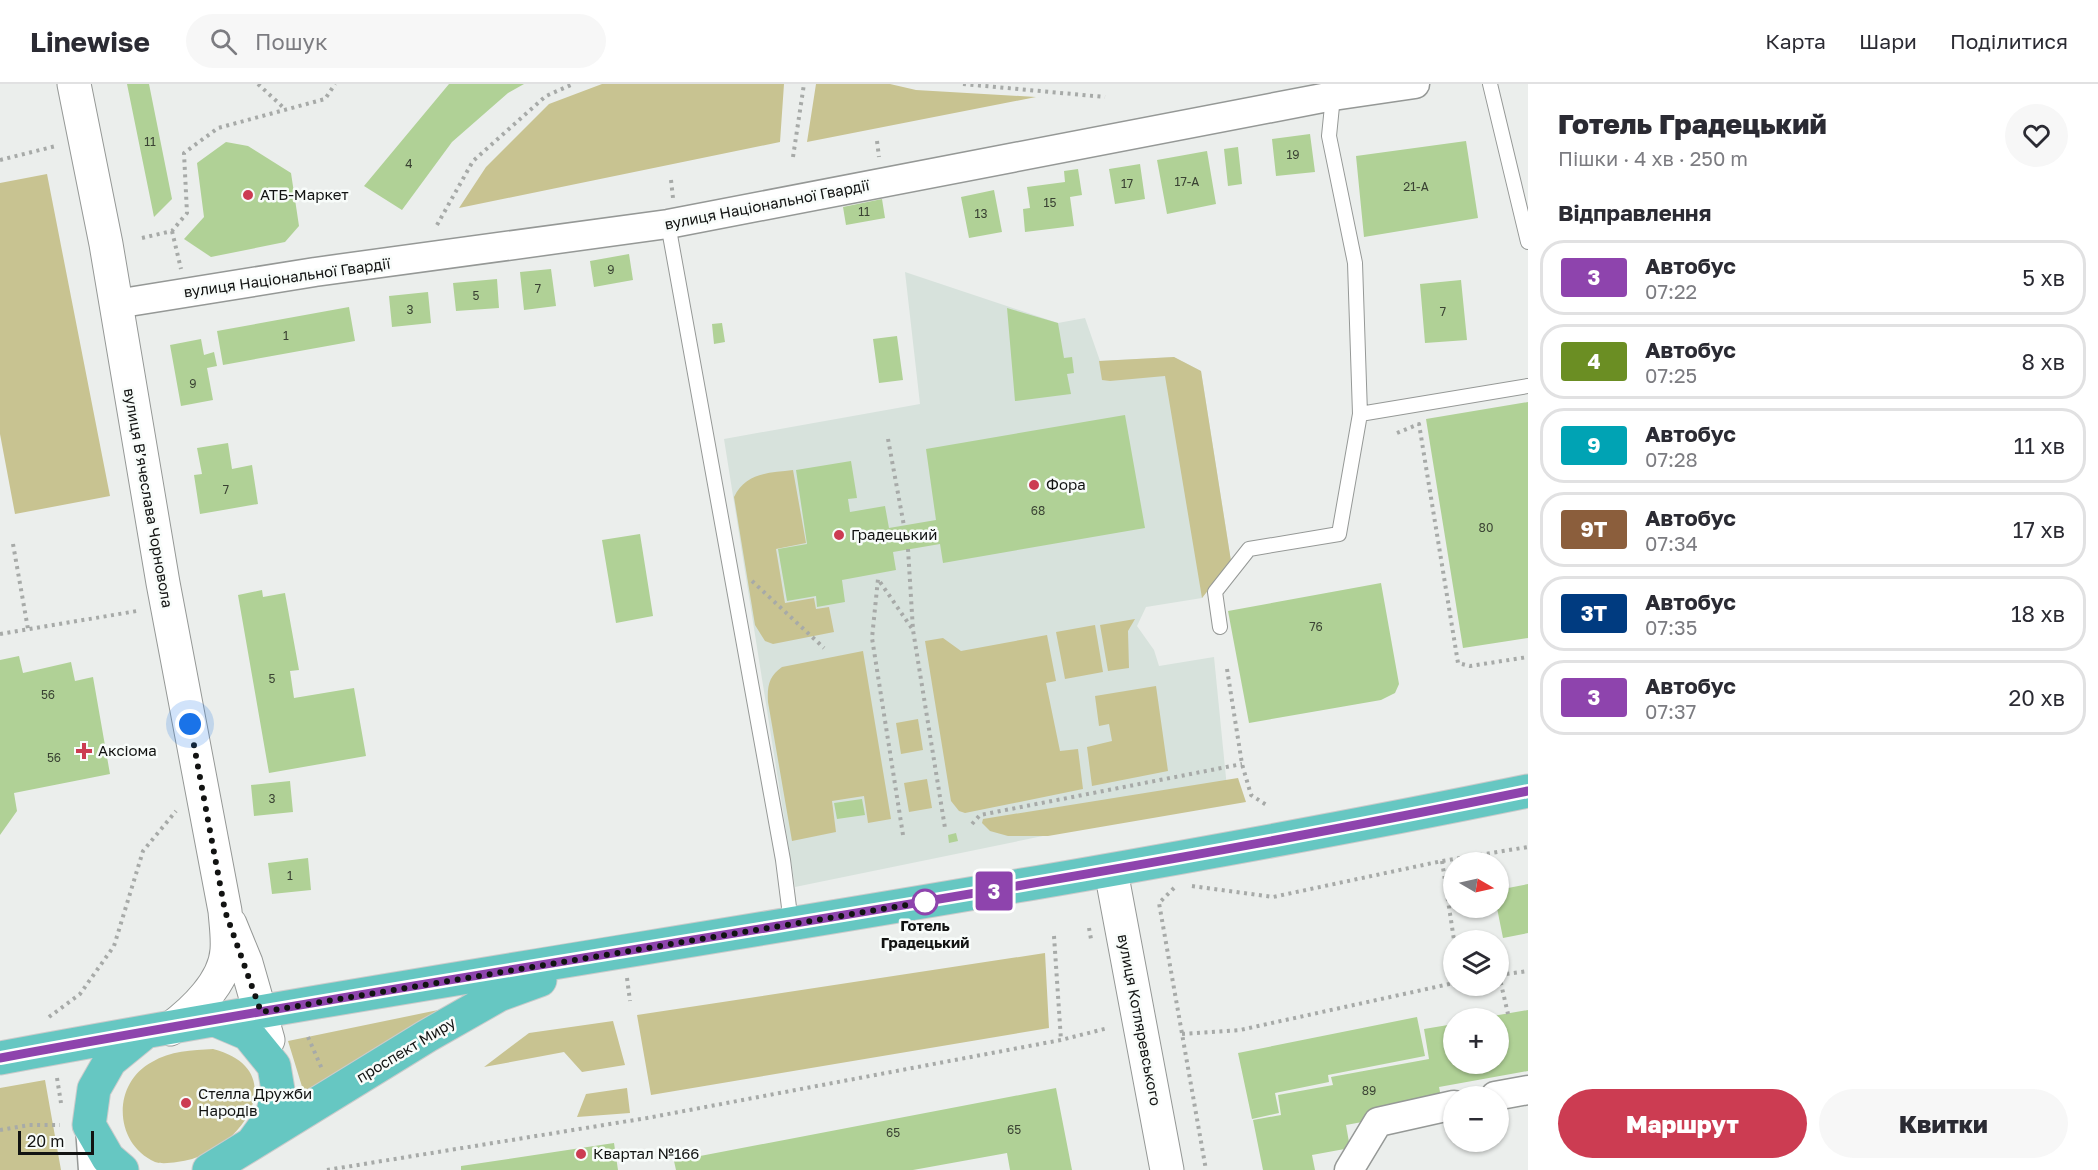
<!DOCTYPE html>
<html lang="uk">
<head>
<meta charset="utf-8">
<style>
	body { margin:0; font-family:"Golos Text",sans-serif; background:#f7f7f7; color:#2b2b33; height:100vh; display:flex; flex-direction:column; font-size:22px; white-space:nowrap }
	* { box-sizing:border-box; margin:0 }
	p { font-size:20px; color:#7c7c81 }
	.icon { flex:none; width:33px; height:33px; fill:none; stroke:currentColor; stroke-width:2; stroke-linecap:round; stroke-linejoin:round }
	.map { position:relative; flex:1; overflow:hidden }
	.sheet { display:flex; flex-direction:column; background:#fff; width:570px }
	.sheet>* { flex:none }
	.badge { padding:0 12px; border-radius:4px; font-size:21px; line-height:39px }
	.needle { width:39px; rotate:99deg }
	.fabs { position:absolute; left:1443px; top:768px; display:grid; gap:12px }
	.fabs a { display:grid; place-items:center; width:66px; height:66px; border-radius:50%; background:#fff; box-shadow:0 2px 4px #0004; font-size:30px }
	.scale { position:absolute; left:18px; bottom:15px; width:76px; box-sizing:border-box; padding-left:6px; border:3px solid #121312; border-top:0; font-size:16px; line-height:21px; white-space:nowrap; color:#121312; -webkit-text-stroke:4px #f8fcfa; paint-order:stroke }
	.you { position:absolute; width:30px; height:30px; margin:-15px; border:4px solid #fff; border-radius:50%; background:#1a73e8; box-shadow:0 0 0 9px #1a73e833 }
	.map>.badge { position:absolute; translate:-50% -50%; box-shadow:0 0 0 3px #fff }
	h2 { padding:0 30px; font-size:22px; line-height:54px }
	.round { display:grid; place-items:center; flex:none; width:63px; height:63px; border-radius:32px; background:#f7f7f7 }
	.overview { display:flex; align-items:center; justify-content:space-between; height:102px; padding:0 30px }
	h1 { font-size:28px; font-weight:800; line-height:45px }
	.button { display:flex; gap:12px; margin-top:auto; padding:12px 30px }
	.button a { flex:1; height:69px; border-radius:36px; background:#cc3c52; color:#fff; font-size:24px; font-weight:800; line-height:69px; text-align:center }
	.button a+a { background:#f7f7f7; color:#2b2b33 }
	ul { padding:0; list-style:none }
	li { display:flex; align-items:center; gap:18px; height:75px; margin:0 12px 9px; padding:0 18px; border:3px solid #e1e1e2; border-radius:24px }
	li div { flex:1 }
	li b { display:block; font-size:22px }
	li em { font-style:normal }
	li .badge { min-width:66px; font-weight:700; text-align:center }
	header { display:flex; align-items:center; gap:36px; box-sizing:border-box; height:84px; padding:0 30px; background:#fff; border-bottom:2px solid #e1e1e2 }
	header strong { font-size:28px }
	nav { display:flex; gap:33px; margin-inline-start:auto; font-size:21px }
	.search { width:420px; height:54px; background:#f7f7f7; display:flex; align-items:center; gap:15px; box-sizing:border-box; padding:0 21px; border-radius:33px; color:#7c7c81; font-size:22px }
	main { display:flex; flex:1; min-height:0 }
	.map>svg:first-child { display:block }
	.built { fill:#d7e2dc }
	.green { fill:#c8c391 }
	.building { fill:#b0d196 }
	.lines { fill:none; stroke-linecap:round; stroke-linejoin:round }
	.service-casing { stroke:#959896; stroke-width:16 }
	.minor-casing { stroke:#959896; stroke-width:31 }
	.tertiary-casing { stroke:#959896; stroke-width:35 }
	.secondary-casing { stroke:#959896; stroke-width:35 }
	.primary-casing { stroke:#cbcbcb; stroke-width:35 }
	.path { stroke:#a7aaa8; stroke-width:4; stroke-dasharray:3 4.5; stroke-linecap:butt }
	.service { stroke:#fff; stroke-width:14 }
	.minor { stroke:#fff; stroke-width:28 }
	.tertiary { stroke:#fff; stroke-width:33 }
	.secondary { stroke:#fff; stroke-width:33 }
	.primary { stroke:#66c7c2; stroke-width:33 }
	.line-casing { stroke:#fff; stroke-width:14 }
	.line { stroke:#8e44ad; stroke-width:9 }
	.walk { stroke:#121312; stroke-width:6; stroke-dasharray:0 10.8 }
	.poi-dot { fill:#cc3c52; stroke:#f8fcfa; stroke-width:2 }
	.stop-dot { fill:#fff; stroke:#8e44ad; stroke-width:3 }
	.labels { text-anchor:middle; stroke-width:5; stroke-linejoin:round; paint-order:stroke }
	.number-label { font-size:12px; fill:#3a4233 }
	.poi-label { font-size:15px; fill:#121312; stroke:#f8fcfa; text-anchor:start }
	.street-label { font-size:15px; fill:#121312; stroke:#f8fcfa }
	.stop-label { font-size:15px; font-weight:bold; fill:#121312; stroke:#f8fcfa }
</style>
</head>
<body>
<header>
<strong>Linewise</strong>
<div class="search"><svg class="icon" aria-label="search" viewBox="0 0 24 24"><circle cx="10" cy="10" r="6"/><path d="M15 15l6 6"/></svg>Пошук</div>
<nav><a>Карта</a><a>Шари</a><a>Поділитися</a></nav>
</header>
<main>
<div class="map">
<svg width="1528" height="1086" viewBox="0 0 1528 1086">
	<rect width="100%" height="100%" fill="#ebeeec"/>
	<path class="built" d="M905,188L1058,239L1085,234L1100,277L1174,273L1201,287L1231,477L1202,514L1146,523L1137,542L1154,566L1159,582L1214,573L1228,714L795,803L724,355L920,320Z"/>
	<path class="green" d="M602,0H784L780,58L459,124L486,83L549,20Z
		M816,0H890L916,6L1036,13L807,58Z
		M47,90L110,412L15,430L0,350V99Z
		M1174,273L1201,287L1231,477L1202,514L1165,292L1110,297L1102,296L1099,277Z
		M793,386L806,459L776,465L785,519L814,514L816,525L829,523L834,548L773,560L765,557L755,541L734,413C746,388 769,389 793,386Z
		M1135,535L1128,547L1129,584L1108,587L1100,541Z
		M1095,541L1103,588L1065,595L1056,548Z
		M1047,551L1056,597L1046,599L1060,667L1078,665L1083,705L965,729L959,727L951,717L925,557L943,554L961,567Z
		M863,567L891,735L868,739L864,712L832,717L836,748L792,757L768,618C767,602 769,592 782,583Z
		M1156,602L1168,687L1092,702L1087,663L1112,657L1109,640L1099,642L1095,612Z
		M918,635L923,666L901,670L896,639Z
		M1238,694L1246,718L1048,752H1008L990,747L982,739L983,735Z
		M927,695L932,724L909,728L904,699Z
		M1045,869L1049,944L651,1011L637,931Z
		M443,925L304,1009L288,957Z
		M613,937L625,981L582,988L564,968L484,983L529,949Z
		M213,965C295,986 242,1071 177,1078C170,1079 161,1080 155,1078C113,1059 112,999 152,978C170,967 192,966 213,965Z
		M45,996L61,1086H0V1004Z
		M627,1004L630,1029L577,1033L586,1010Z"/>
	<path class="building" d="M127,0H149L172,115L154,133Z
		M449,0H524L508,9L452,58L402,126L364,102Z
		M1310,50L1315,88L1276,92L1272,55Z
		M1466,57L1478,134L1364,153L1356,72Z
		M226,58L248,62L291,89L299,142L285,158L211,173L184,155L204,133L197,79Z
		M1238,63L1242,100L1228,102L1224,65Z
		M1207,67L1216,120L1167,130L1157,76Z
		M1140,80L1145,115L1115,120L1109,85Z
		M1078,85L1082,111L1070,113L1074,142L1025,148L1023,125L1030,124L1027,103L1065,98L1064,87Z
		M994,106L1002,148L969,154L961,113Z
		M882,115L885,134L846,141L843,123Z
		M629,170L633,196L594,203L590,177Z
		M551,185L556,222L524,226L520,188Z
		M497,195L499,224L456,227L453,199Z
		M1461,196L1467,256L1425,259L1420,200Z
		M428,208L431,239L392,243L389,212Z
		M349,223L355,257L223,281L217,247Z
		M1007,224L1058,239L1064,274L1072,273L1074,289L1067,290L1071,310L1015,317Z
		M722,239L725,258L714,260L712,240Z
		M897,252L903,296L879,299L873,255Z
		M201,255L204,271L214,268L217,282L207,284L213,316L181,322L170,261Z
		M1528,318V554L1463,564L1426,335Z
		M1125,331L1145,444L943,479L940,460L893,468L896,486L842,496L845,518L817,523L816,512L787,517L778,465L807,460L796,386L851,377L857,414L848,415L850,428L885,422L889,444L936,436L926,365Z
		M228,359L232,385L252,381L258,420L200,430L194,391L202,390L197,364Z
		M640,450L653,532L616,539L602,456Z
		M1381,499L1399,600L1395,609L1381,616L1249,639L1228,527Z
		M262,506L263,513L285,509L299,586L290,587L294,614L354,604L366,672L269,689L238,511Z
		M19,572L23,589L71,578L75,597L93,593L110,690L14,709L17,727L0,751V576Z
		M290,697L293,728L254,732L251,701Z
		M862,715L865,731L837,735L834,719Z
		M956,749L958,757L949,759L948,751Z
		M308,774L311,806L272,810L268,779Z
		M1528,800V849L1503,854L1497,824L1498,806Z
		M1528,926V987L1439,1003L1443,1023L1346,1041L1350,1064L1312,1071L1315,1086H1263L1253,1036L1281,1031L1278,1011L1333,1001L1331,993L1429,975L1424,945L1454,940V980H1498V934L1487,933Z
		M1417,933L1425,972L1328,991L1329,998L1275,1009L1279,1029L1252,1035L1238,969Z
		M1056,1004L1072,1086H1010L1007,1069L913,1086H676L674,1077Z
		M614,1059L618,1086H461V1082Z"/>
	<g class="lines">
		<defs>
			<path id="service" d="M1490,0L1528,158
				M668,140L783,776L791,839
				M1360,330L1528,302
				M1220,543L1215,508L1249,465L1339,450L1360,330L1355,179L1329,52L1333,12"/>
			<path id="minor" d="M116,220L315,188L668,140L1333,12L1415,0
				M1495,1012L1528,1006
				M90,1043L93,1086
				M1349,1086L1378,1038L1454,1021"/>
			<path id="tertiary" d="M1111,787L1167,1086"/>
			<path id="secondary" d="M74,0L106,160L163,499L225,827C226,840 228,853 227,866C225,898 194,927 170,945
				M230,840L246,879L268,956"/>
			<path id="primary" d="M215,936L248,950L274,982L278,1006L272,1032L253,1058
				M0,974C508,880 1021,811 1528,707
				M122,1086L108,1074L89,1041L94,1005L110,977L143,950
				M209,1086L427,952L499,911L540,896"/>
		</defs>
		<use href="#service" class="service-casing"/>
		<use href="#minor" class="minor-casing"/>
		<use href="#tertiary" class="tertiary-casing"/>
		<use href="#secondary" class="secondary-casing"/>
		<use href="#primary" class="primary-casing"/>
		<path class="path" d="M258,0L285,25
			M963,0L1105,13
			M877,57L879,73
			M793,73L804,0
			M0,76L56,62
			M671,96L673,114
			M437,141L473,77L546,12L573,0
			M172,147L181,185
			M142,154L172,147L187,129L184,69L218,44L325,15L335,0
			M1397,349L1419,340L1458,579L1470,582L1528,573
			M888,355L904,442
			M13,460L28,545
			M908,465L913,546L945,744
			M752,497L824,564
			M0,550L137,527
			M1227,585L1242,680L1251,711L1268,722
			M972,740L980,731L1242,680
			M903,751L872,554L878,495L913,546
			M1442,777L1454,856
			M1192,802L1273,813L1442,777L1528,763
			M1174,804L1159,819L1206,1086
			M1089,844L1091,855
			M1054,852L1061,956
			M1499,891L1508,930
			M1499,891L1528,887
			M627,894L630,917
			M49,933L80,910L114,862L143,767L176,727
			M1182,950L1240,946L1454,899
			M308,953L322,985
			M57,994L61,1019
			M0,1046L29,1041H60
			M327,1086L647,1034L1061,956L1108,944"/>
		<use href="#service" class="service"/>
		<use href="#minor" class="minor"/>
		<use href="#tertiary" class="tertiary"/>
		<use href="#secondary" class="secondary"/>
		<use href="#primary" class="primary"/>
	</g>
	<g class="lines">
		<defs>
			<path id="line" d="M0,974C508,880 1021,811 1528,707"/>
		</defs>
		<use href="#line" class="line-casing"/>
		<use href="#line" class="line"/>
		<path class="walk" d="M190,640L225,827L261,928L925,818"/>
	</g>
	<g class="poi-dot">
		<circle cx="248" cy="111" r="6"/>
		<circle cx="1034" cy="401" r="6"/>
		<circle cx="839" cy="451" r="6"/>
		<path d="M81 658h6v6h6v6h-6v6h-6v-6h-6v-6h6z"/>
		<circle cx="186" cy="1019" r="6"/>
		<circle cx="581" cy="1070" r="6"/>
	</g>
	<circle class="stop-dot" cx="925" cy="818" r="12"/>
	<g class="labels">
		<g class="number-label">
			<text x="150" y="62">11</text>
			<text x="1293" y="75">19</text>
			<text x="409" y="84">4</text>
			<text x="1187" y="102">17-А</text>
			<text x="1127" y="104">17</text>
			<text x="1416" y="107">21-А</text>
			<text x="1050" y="123">15</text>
			<text x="864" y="132">11</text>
			<text x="981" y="134">13</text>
			<text x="611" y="190">9</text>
			<text x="538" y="209">7</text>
			<text x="476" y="216">5</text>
			<text x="410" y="230">3</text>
			<text x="1443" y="232">7</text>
			<text x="286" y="256">1</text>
			<text x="193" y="304">9</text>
			<text x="226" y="410">7</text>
			<text x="1038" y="431">68</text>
			<text x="1486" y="448">80</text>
			<text x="1316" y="547">76</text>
			<text x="272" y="599">5</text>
			<text x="48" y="615">56</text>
			<text x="54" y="678">56</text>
			<text x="272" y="719">3</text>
			<text x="290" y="796">1</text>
			<text x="1369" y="1011">89</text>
			<text x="1014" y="1050">65</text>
			<text x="893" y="1053">65</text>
		</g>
		<g class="poi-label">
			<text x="260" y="116">АТБ-Маркет</text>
			<text x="1046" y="406">Фора</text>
			<text x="851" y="456">Градецький</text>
			<text x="98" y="672">Аксіома</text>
			<text x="198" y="1015">Стелла Дружби<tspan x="198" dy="17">Народiв</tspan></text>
			<text x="593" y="1075">Квартал №166</text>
		</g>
		<g class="street-label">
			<text transform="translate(767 121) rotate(-11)" y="5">вулиця Національної Гвардії</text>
			<text transform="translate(287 194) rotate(-8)" y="5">вулиця Національної Гвардії</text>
			<text transform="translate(148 414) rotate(80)" y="5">вулиця Вʼячеслава Чорновола</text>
			<text transform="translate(1139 936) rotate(79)" y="5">вулиця Котляревського</text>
			<text transform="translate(406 966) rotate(-31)" y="5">проспект Миру</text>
		</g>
		<g class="stop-label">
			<text x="925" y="847">Готель<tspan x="925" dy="17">Градецький</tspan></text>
		</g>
	</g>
</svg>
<div class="fabs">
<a><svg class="needle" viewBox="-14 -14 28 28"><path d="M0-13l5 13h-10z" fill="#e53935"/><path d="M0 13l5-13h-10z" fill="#7c7c81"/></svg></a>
<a><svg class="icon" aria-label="layers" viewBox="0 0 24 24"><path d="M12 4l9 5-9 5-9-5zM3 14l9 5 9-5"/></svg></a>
<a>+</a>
<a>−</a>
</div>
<div class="scale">20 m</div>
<div class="you" style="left:190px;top:640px"></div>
<b class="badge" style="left:994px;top:807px;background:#8e44ad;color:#fff">3</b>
</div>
<section class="sheet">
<div class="overview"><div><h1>Готель Градецький</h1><p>Пішки · 4 хв · 250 m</p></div><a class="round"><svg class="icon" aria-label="heart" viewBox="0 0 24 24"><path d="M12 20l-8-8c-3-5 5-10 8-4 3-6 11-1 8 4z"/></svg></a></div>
<h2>Відправлення</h2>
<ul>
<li><span class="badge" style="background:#8e44ad;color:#fff">3</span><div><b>Автобус</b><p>07:22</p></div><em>5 хв</em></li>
<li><span class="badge" style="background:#6b8e23;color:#fff">4</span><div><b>Автобус</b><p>07:25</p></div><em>8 хв</em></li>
<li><span class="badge" style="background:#00a3b4;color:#fff">9</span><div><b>Автобус</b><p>07:28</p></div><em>11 хв</em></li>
<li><span class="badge" style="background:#8b5e3c;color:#fff">9Т</span><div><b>Автобус</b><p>07:34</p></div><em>17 хв</em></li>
<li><span class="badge" style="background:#003b80;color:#fff">3Т</span><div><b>Автобус</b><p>07:35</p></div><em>18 хв</em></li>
<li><span class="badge" style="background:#8e44ad;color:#fff">3</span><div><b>Автобус</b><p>07:37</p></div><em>20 хв</em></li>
</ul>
<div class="button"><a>Маршрут</a><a>Квитки</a></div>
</section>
</main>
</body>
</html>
